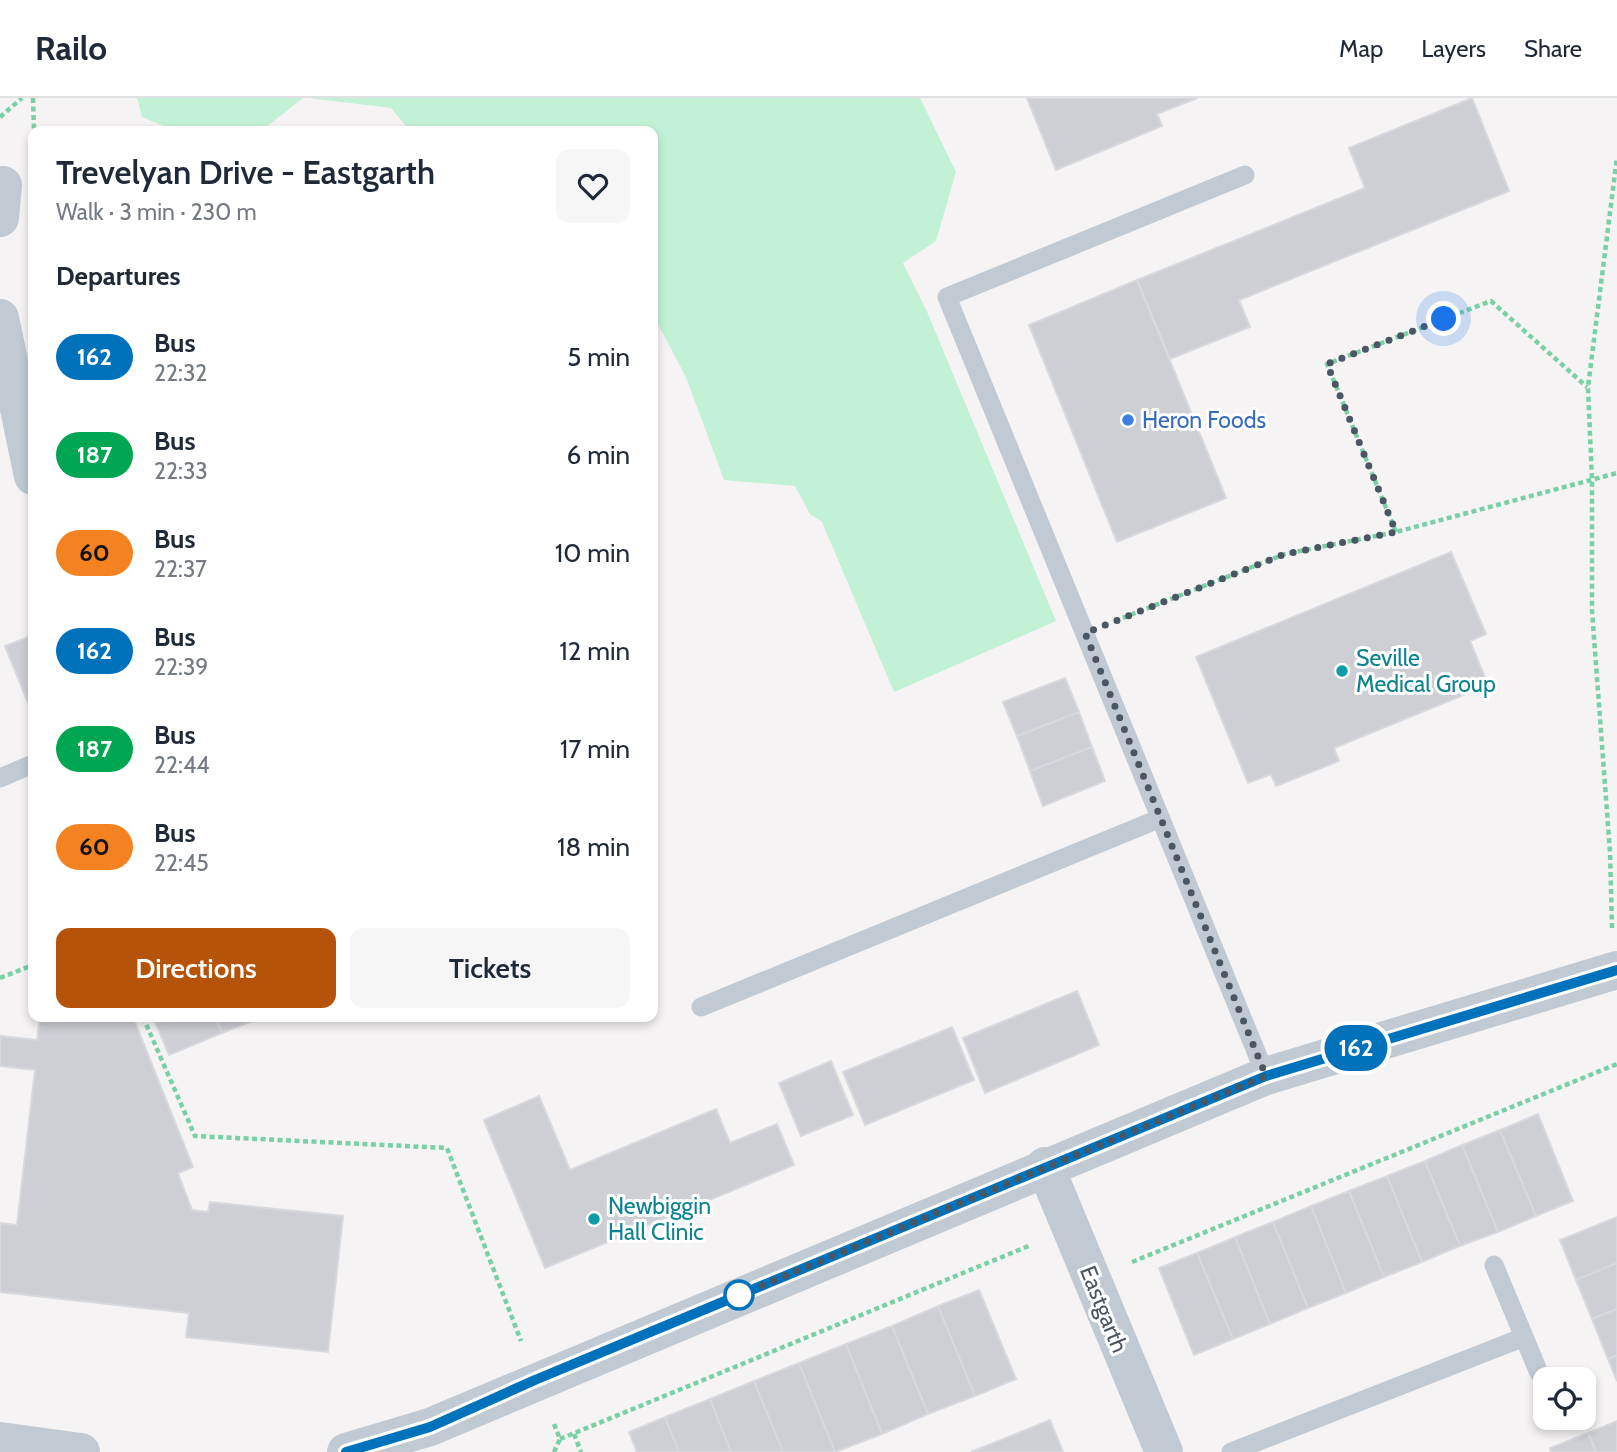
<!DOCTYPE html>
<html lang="en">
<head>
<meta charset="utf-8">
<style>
	body { margin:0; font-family:Cabin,sans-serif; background:#f6f6f7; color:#1f2937; height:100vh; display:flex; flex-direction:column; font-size:26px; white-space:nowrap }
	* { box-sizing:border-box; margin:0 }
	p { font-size:23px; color:#747a83 }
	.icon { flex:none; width:38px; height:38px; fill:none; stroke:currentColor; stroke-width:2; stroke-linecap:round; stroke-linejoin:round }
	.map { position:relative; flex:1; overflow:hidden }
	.drawer { position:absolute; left:28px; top:28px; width:630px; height:896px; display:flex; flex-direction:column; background:#fff; border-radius:14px; box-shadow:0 4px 10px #0003 }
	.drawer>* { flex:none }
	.badge { padding:0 14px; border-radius:23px; font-size:24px; line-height:46px }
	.tools { position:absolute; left:1533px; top:1269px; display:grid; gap:14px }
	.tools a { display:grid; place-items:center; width:63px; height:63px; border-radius:14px; background:#fff; box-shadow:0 4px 10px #0003; font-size:35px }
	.you { position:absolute; width:35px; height:35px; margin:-18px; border:5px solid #fff; border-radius:50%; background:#1a73e8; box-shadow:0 0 0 10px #1a73e833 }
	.map>.badge { position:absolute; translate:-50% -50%; box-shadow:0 0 0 4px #fff }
	h2 { padding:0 28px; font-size:26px; line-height:63px }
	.round { display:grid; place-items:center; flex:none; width:74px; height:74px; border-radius:14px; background:#f6f6f7 }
	.overview { display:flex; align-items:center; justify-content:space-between; height:119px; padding:0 28px }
	h1 { font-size:33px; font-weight:600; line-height:52px }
	.primary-button { display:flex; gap:14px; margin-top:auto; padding:14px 28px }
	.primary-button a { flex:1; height:80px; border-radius:14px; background:#b45309; color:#fff; font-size:28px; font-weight:600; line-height:80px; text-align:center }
	.primary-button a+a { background:#f6f6f7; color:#1f2937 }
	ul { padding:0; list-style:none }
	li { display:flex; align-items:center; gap:21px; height:98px; padding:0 28px }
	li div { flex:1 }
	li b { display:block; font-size:26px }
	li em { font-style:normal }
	li .badge { min-width:77px; font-weight:700; text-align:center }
	header { display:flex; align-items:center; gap:42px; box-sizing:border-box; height:98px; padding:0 35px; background:#fff; border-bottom:2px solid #e0e1e3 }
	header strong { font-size:33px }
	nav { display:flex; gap:38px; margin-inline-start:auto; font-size:24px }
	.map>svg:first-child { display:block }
	.green { fill:#c3f1d5 }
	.building { fill:#cdcfd5; stroke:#d7d9de; stroke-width:2 }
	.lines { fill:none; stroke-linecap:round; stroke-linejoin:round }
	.path { stroke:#7ad0a6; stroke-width:4.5; stroke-dasharray:5 3.5; stroke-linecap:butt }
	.service { stroke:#c1cad2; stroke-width:19 }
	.minor { stroke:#c1cad2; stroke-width:38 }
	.tertiary { stroke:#c1cad2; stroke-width:38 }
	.line-casing { stroke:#fff; stroke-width:16 }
	.line { stroke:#0072bc; stroke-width:10 }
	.walk { stroke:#4a5661; stroke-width:7; stroke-dasharray:0 12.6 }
	.shop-dot { fill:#3f7fe0; stroke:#fff; stroke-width:2.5 }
	.culture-dot { fill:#0f9aa8; stroke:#fff; stroke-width:2.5 }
	.stop-dot { fill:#fff; stroke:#0072bc; stroke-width:3.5 }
	.labels { text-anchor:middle; stroke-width:6; stroke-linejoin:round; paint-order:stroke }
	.shop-label { font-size:23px; fill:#366cbe; stroke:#fff; text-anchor:start }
	.culture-label { font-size:23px; fill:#0d838f; stroke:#fff; text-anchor:start }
	.street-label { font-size:23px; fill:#4a5661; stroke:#fff }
</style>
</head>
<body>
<header>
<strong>Railo</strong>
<nav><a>Map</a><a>Layers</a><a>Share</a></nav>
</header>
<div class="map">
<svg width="1617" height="1354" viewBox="0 0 1617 1354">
	<rect width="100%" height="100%" fill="#f5f3f3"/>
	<path class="green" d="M137,0H303L261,33H176L142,19Z
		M309,0H920L956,74L936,143L903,165L928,216L1056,523L894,594L822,424L810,416L795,388L724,382L686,279L653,217V33H410L391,10Z"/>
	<path class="building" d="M1027,0H1197L1157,16L1162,28L1056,72Z
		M1472,0L1509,93L1239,202L1250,229L1170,261L1137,182L1365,90L1349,50Z
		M1137,182L1226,400L1117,444L1029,227Z
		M1451,454L1486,536L1470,543L1488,587L1334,650L1339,663L1276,688L1271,676L1248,685L1196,559Z
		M33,537V605L29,607L5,548Z
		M1065,580L1079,614L1017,638L1003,604Z
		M1079,614L1092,649L1030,673L1017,638Z
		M1092,649L1105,683L1043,708L1030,673Z
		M1077,893L1099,947L985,995L963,940Z
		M40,919H133L193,1069L178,1075L192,1112L208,1114L210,1104L343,1118L328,1254L186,1239L189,1215L0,1194V1125L17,1127L35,972L0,968V938L37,942Z
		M153,919H215L222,935L169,957Z
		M215,919H262L222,935Z
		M952,929L974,982L865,1027L843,974Z
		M831,963L853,1017L801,1038L779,985Z
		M539,998L570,1072L716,1011L730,1045L777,1026L794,1067L545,1170L484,1022Z
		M1538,1016L1573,1103L1536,1118L1500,1032Z
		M1500,1032L1536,1118L1498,1134L1462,1047Z
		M1462,1047L1498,1134L1460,1148L1425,1063Z
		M1425,1063L1460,1148L1422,1164L1387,1078Z
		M1387,1078L1422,1164L1384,1179L1349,1093Z
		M1349,1093L1384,1179L1346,1195L1311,1108Z
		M1311,1108L1346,1195L1308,1210L1273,1124Z
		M1617,1119V1165L1576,1182L1560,1142Z
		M1273,1124L1308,1210L1270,1226L1235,1139Z
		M1235,1139L1270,1226L1233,1241L1197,1155Z
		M1197,1155L1233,1241L1194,1257L1159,1170Z
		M1617,1165V1211L1592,1221L1576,1182Z
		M979,1192L1016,1281L975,1298L938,1208Z
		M938,1208L975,1298L928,1316L892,1228Z
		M1617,1211V1257L1608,1261L1592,1221Z
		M892,1228L928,1316L882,1336L846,1246Z
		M846,1246L882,1336L835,1354L799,1265Z
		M1617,1257V1283L1608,1261Z
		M799,1265L835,1354H783L754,1283Z
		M754,1283L783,1354H731L710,1301Z
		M710,1301L731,1354H679L665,1319Z
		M665,1319L679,1354H637L629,1334Z
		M1050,1322L1063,1354H971Z
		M1617,1323V1354H1596L1588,1335Z
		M1588,1335L1596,1354H1551L1550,1350Z"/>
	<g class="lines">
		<path class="path" d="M33,0L34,33
			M0,19L22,0
			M1396,434L1327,266L1491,203L1587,289
			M1115,523L1285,456L1396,434L1617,375
			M1612,830L1610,754L1592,513V382L1588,289L1617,59
			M0,880L33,867
			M143,919L195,1038L447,1050L521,1243
			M1132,1164L1617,966
			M554,1326L560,1341L554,1354
			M574,1336L581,1354
			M560,1341L1031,1147"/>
		<path class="service" d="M1245,77L947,199L1266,978
			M0,680L33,666
			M701,909L1161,720
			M1494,1167L1539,1275
			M1231,1354L1524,1239"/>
		<path class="minor" d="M0,120L3,87
			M0,220L33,378
			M1045,1068L1164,1354"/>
		<path class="tertiary" d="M0,1343L81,1354
			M346,1354L430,1329L1266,978L1617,872"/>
	</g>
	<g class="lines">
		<defs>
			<path id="line" d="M346,1354L430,1329L535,1282L1266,978L1617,872"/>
		</defs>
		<use href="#line" class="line-casing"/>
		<use href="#line" class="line"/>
		<path class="walk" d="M739,1197L1266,978L1085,535L1285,456L1396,434L1327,266L1444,221"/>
	</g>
	<circle class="shop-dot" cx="1128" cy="322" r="7"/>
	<g class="culture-dot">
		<circle cx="1342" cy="573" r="7"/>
		<circle cx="594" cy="1121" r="7"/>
	</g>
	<circle class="stop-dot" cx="739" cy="1197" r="14"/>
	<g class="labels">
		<g class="shop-label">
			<text x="1142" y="330">Heron Foods</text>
		</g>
		<g class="culture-label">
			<text x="1356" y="568">Seville<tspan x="1356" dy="26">Medical Group</tspan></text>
			<text x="608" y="1116">Newbiggin<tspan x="608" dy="26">Hall Clinic</tspan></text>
		</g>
		<g class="street-label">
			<text transform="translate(1104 1211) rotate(68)" y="8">Eastgarth</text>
		</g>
	</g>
</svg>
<div class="tools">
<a><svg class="icon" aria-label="locate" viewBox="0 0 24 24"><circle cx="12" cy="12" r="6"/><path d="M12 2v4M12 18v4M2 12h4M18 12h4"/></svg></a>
</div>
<div class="you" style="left:1444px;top:221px"></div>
<b class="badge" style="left:1356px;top:950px;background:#0072bc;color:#fff">162</b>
<section class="drawer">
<div class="overview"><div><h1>Trevelyan Drive - Eastgarth</h1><p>Walk · 3 min · 230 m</p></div><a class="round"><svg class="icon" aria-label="heart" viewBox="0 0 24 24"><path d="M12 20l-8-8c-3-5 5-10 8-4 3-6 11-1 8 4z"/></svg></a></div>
<h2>Departures</h2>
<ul>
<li><span class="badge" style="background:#0072bc;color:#fff">162</span><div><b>Bus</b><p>22:32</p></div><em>5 min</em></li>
<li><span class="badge" style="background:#00a651;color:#fff">187</span><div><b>Bus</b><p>22:33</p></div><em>6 min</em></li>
<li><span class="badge" style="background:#f58220;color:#111">60</span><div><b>Bus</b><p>22:37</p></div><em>10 min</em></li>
<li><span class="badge" style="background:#0072bc;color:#fff">162</span><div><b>Bus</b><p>22:39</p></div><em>12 min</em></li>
<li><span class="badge" style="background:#00a651;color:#fff">187</span><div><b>Bus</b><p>22:44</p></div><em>17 min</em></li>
<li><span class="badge" style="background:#f58220;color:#111">60</span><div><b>Bus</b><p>22:45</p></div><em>18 min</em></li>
</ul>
<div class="primary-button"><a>Directions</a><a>Tickets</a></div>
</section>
</div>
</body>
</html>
